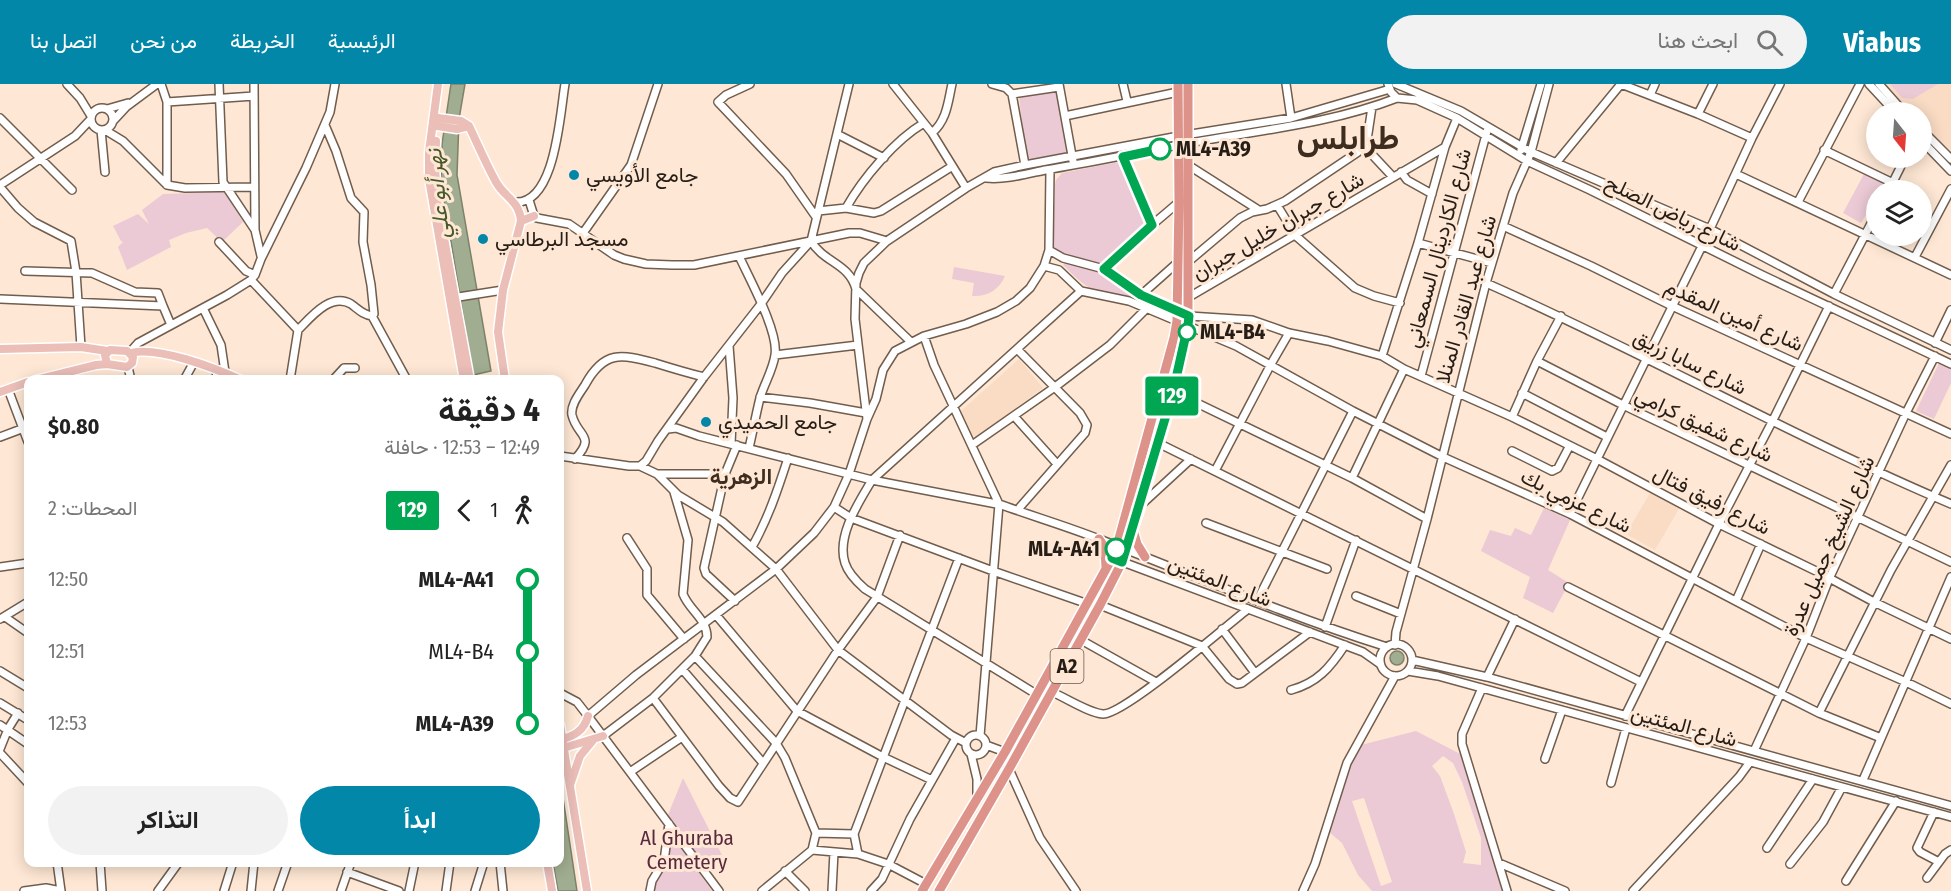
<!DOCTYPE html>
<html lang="ar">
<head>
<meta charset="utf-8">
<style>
	body { margin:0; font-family:"Fira Sans Condensed",Vazirmatn,sans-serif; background:#f2f2f2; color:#222; direction:rtl; height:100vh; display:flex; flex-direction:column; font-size:22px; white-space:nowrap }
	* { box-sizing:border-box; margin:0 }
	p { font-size:20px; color:#767676 }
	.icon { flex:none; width:33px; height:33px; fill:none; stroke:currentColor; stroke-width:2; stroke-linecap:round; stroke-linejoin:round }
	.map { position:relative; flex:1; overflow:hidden; direction:ltr }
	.details { position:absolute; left:24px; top:291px; width:540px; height:492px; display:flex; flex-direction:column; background:#fff; border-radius:12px; box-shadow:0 3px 15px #0003; direction:rtl }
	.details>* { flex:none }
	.badge { padding:0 12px; border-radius:4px; font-size:21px; line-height:39px }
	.needle { width:39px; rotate:163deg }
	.tools { position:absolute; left:1866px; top:18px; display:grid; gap:12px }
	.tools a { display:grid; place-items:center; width:66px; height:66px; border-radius:50%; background:#fff; box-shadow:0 3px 15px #0003; font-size:30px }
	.map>.badge { position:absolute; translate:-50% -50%; box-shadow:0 0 0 3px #fff }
	.legs { display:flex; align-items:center; gap:9px; height:66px; padding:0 24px; font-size:20px }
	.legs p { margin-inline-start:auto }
	.summary { display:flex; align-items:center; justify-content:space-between; height:102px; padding:0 24px }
	h1 { font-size:33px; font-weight:700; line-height:45px }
	.primary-button { display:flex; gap:12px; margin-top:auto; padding:12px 24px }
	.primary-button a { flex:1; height:69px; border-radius:36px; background:#0387a9; color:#fff; font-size:24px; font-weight:700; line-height:69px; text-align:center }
	.primary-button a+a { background:#f2f2f2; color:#222 }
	ul { padding:0 24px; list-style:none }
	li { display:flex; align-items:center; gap:21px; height:72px; font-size:22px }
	li i { display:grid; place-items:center; width:9px; height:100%; margin:0 8px; background:currentColor }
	li i::after { content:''; width:15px; height:15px; margin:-8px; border:4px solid; border-radius:50%; background:#fff }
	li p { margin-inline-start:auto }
	li:first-child i { background:linear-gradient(#0000 50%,currentColor 0) }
	li:last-child i { background:linear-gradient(currentColor 50%,#0000 0) }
	header { display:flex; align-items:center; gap:36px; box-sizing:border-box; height:84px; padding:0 30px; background:#0387a9; color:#fff }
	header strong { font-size:28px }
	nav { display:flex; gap:33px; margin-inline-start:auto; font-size:21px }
	.search { width:420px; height:54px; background:#f2f2f2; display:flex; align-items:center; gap:15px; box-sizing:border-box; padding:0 21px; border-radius:33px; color:#767676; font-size:22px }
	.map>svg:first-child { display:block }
	.built { fill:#fadcc4 }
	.green { fill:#ebcad5; fill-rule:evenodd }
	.water { fill:#a1ad90; stroke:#7c826b; stroke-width:1.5 }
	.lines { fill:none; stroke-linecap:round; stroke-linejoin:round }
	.minor-casing { stroke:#715d4d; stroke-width:10 }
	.major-casing { stroke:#fff; stroke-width:11 }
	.highway-casing { stroke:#fff; stroke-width:12 }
	.minor { stroke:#fff; stroke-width:7 }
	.major { stroke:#ebbeb8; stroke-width:8 }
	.highway { stroke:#dd9389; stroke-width:9 }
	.line-1-casing { stroke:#fff; stroke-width:14 }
	.line-1 { stroke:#00a651; stroke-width:9 }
	.stop-1-dot { fill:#fff; stroke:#00a651; stroke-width:3 }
	.poi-dot { fill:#0387a9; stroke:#fee7d4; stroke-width:2 }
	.labels { text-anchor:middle; stroke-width:6; stroke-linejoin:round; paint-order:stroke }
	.shield { fill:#fee7d4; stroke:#665a4f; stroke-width:1.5 }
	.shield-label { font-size:20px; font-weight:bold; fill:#251d16 }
	.stop-label { font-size:21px; font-weight:bold; fill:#251d16; stroke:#fee7d4; text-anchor:start }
	.poi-label { font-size:21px; fill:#251d16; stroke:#fee7d4; text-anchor:start }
	.street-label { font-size:21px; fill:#251d16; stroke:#fee7d4 }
	.park-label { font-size:21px; fill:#592a3d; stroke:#fee7d4 }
	.water-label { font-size:22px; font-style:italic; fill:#475829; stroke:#fee7d4 }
	.neighbourhood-label { font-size:22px; font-weight:bold; fill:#3e2c1e; stroke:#fee7d4 }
	.town-label { font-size:33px; font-weight:bold; fill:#3e2c1e; stroke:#fee7d4 }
</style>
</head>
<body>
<header>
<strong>Viabus</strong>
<div class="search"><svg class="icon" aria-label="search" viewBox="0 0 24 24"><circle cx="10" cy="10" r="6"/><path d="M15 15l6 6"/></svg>ابحث هنا</div>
<nav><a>الرئيسية</a><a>الخريطة</a><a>من نحن</a><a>اتصل بنا</a></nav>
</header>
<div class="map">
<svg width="1951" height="807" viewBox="0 0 1951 807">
	<rect width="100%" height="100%" fill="#fee7d4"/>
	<path class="built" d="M1876,0H1951V80L1922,51V28H1901Z
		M1019,275L1043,304L976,353L970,350L961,327Z
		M1650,409L1680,423L1655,466L1626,450Z"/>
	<path class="green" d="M1890,0H1938L1913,15L1902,14Z
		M1057,6L1067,71L1027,78L1019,13Z
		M1123,77L1150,139L1103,182L1053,167L1055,101L1056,96L1062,89Z
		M1864,90L1886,97L1881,106H1876V114L1861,139L1843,129Z
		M225,108L243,138L222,158L207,144L186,149L169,156L171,163L127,186L118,163L123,158L121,157L113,142L138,130L149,140L142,126L163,110Z
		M1066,178L1104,189L1131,210L1130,213C1094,209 1089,207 1063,181Z
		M954,183L1005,192C999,206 987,213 972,212L974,199L952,195Z
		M1941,275L1951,279V299L1934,335L1916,327Z
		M1544,424L1570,436L1548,486L1569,499L1553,529L1523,514L1530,493L1481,467L1490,446L1511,452L1515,444L1531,451Z
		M1416,647L1466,673L1508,807H1372L1358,791L1342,759L1328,747L1331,731L1357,662ZM1443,672L1453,679L1462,698L1481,754V781L1463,779L1466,768L1454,730L1440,692L1432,682ZM1364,714L1392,798L1381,802L1352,717Z
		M683,694L722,771L700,790L712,807H647V802L659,783L663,743Z"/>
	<path class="water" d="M451,0H465L459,35L457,91L491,287L473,291L441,97L442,60Z
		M1390 574a7 7 0 1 1 14 0a7 7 0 1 1-14 0Z
		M560,694L577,807H558L553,779L560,778Z"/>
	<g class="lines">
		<defs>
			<path id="minor" d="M67,0L80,14L91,32
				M161,0L167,18L254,12
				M219,0L223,98L255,146
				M254,0L255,146L261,172
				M750,0L726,11L718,18L786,90L816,133
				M893,0L932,49L966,104
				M992,0L1006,4L1012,10L1059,3
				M1059,0L1073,77
				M1123,0L1127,17
				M1286,0L1291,34
				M1388,0L1391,8L1397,14L1417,16L1457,34L1527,77L1590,106L1762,191L1951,280
				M1396,0L1461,27L1531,68L1710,145L1834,210L1951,266
				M1621,0L1698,30L1752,54
				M1869,0L1895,28
				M1879,0L1904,28
				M1012,10L1025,81
				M1650,11L1655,0
				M91 35a11 11 0 1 1 22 0a11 11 0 1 1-22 0Z
				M107,25L128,19
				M1698,30L1713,0
				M1065,32L1178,8
				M0,34L72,106
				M113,37L126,23L157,0
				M101,46L105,88
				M105,46L123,57L167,101L185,104L254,103
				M1922,46L1951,75
				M932,49C947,36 948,18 952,0
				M837,50L884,74
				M1922,57L1951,87
				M1364,62L1393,93
				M1521,66L1541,0
				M1824,66L1893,99
				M1123,73L1152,141
				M1556,79L1621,0
				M1188,81L1257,125
				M1401,88L1407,96L1432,110
				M1736,90L1951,191
				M986,94C1005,96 1026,90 1045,86C1090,79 1134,69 1179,61C1252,47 1327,41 1397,14
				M0,101L75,52L91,35
				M167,101V18
				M0,103L18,124L34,138L71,157L76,188L81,263
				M1889,106L1905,74
				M529,116L534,132L537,134L569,140L614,171L624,175L646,180L672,181H694L849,149H860L887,157
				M514,118C556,122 560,28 565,0
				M1798,118L1860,0
				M1277,121L1296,152L1355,204L1374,212L1400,219
				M846,124L874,129L881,127L951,83
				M818,127L846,124C863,94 895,56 924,39
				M1503,142L1591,182L1672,222L1951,350
				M1710,145L1752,54L1780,0
				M583,149L631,81L658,0
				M811,157C824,179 849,179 856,205L911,258
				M219,158L246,187L255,191
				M1418,159L1492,179
				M1049,166L1063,174L1104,185L1141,211L1189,232L1252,236L1289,249L1328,257L1382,272L1404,285L1512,333L1597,375L1719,440L1816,487L1874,518L1951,555
				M739,172C749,194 779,248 775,271C773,286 764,300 760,314C756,330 753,347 749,364
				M1915,173L1951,105
				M1188,178L1240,134L1252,128L1267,125L1285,117L1358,68L1367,56L1372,23
				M1044,182L1059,186L1081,207L1129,217L1236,262L1353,327L1443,373L1570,430L1806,554L1906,598L1951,620
				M1104,185L1152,141L1179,118
				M25,187L92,189L135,208L158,209L163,222
				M251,196L298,246L290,296
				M1486,199C1643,268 1793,353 1951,420
				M1834,210L1876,130
				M1141,211L1177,179
				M1189,213L1445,63
				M452,214L503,206
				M0,215L163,222L171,241
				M203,224L221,261L225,288
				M372,232L407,296
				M298,246C311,233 331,208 351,220C358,225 363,231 372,232L374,230L371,201L363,158L364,128L351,114L336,67L325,41
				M924,252L934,281L999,420L980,652
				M1935,259L1951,226
				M729,262L733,314L731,360
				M1018,266L1080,329L1087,341L1085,349L1020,423
				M130,268L138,259L227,211L251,196L255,191L261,175L306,84L330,28L335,0
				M775,271L858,261
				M1382,272L1418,159L1445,63L1457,34
				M1537,277L1623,321L1951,478
				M128,283L131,296
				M1421,292L1487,47
				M184,296L194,278
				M216,296L217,285
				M333,296L344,284H355
				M8,305L28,358
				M1174,308L1352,394L1427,435
				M1522,309L1607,353
				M760,313L810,319L866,329
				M1014,332L1057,380
				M1512,333L1537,277L1561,232
				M867,335L855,235L856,199L859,189L864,179L887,157L966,104L994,88L1025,81L1179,52L1291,34L1390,5
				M668,345L676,344L699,352L872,396L1002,421
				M0,353L24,344
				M1158,359L1641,598
				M972,361L1055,303L1110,261L1147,224
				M1512,367L1552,387L1558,384L1569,363
				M560,372L629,382H640L657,390L678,411L723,438L776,485L838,566L951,651L966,659
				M575,375C597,351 577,353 572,331C570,321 580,309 585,301C604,266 621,270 655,279C671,284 688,289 704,293
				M640,382L646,377L658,357L704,293L761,220L782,189L811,157L849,0
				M1215,387L1271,280L1289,249
				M657,390H725
				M1352,394L1404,285
				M999,420C1032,432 1066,442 1099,455C1195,492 1289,532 1387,563
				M1141,421L1191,375
				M834,423L851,434L993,487L1088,520
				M1570,430L1702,162
				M1206,439L1327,485
				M627,454L647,485V511L684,555
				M752,463C768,435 778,405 788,374
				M1112,474L1363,568L1380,580
				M0,483L28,479
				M1568,503L1819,629L1881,654
				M1356,512L1401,530
				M735,517L706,490L704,484L725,390L737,361
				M1257,517L1353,327
				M1736,517L1761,460
				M1100,521L1202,562L1229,595L1237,600L1242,599L1310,548
				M716,531L797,627L883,673L932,696
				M5,533L28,549
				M0,535L28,518
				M1325,543L1356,456
				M1222,545L1255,589
				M1081,556L1156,598
				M1380 576a16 16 0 1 1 32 0a16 16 0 1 1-32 0Z
				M1395,561L1396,548L1427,435L1486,199L1513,109L1531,68L1549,0
				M695,572L776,659L785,674L816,749L812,766L762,807
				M1412,576L1487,593L1951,722
				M682,585L763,679
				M0,587L28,604
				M1408,587L1438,592L1951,733
				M1487,593L1515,535
				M1482,604L1462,650V660L1507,807
				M1291,606C1317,599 1330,584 1345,561
				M1052,608C1066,614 1089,629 1103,630C1124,631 1226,542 1248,525
				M560,609L577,618L588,632L719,807
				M1036,610L865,505C857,498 848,489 845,479C836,452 859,418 872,396L1081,207
				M653,614L719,702L730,714L738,718L838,566L877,513L900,451
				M0,619L28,636
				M1819,629L1891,486L1951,381
				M588,632L636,591L776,485L814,449L834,423L849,390L867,335L876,315L883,286L895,267L924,252L966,240L997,228L1016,217L1030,204L1044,182L1049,166L1050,86
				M1625,632L1719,440L1773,336L1829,222
				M0,641L28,660
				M966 661a10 10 0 1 1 20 0a10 10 0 1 1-20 0Z
				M603,652L653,614L695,572L707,553C707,535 689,526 683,510L688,456L674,408
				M986,661L1005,668
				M0,665L8,645L18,629
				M1754,667L1806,554L1829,495L1906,329L1935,272
				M0,669L28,699
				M971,670L977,695V714
				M1545,675L1562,626
				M1009,685L1040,754L1076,807
				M630,688L682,653
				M1863,696L1951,493
				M1611,699L1626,644
				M1934,728L1917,764L1920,768L1939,778
				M816,749L854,750
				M1767,764L1813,695
				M812,766L858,770L888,780L926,800
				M858,770L854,750L959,474
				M57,778L61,807
				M100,778L102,807
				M500,778L503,807
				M1499,779L1565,807
				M1790,780L1823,738L1842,703
				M785,787L805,807
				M347,788L399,807
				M1927,794L1945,770L1951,766
				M1846,797L1896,717
				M24,807L46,804L61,807
				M158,807L179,778
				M224,807L233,778
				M251,807L254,778
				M278,807L288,778
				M341,807L351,778
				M409,807L415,778
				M446,807L450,778
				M475,807L484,778
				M650,807L652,797L664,777L669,740
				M832,807L834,768
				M871,807L882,795L910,735L956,654
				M1303,807L1315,780L1347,679L1395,592
				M1633,807L1739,693L1750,678"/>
			<path id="major" d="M438,0L429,68V95L464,296
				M438,34L461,37L469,42C478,61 486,80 496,98C505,114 519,116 521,137L503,206L498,248L505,296
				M437,42L457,45L469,42
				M436,57L435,82L437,116L470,296
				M521,137L534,132
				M0,265L81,263L107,267
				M131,269C158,262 215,284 241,296
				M36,296L96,281L107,280L127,283L132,279L133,273L127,267L110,266L105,271L107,280
				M0,308L28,298
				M560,641L587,807
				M560,656C574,652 584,647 588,632
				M560,665L603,652
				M570,701L580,672L594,655
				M547,778L552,807"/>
			<path id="highway" d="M1133,446L1137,460L1145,473
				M1099,455L1105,464L1106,484
				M922,807L1005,668L1112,474L1117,462L1174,254L1177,237L1179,118L1178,0
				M939,807L1009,685L1100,521L1122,478L1141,421L1174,308L1188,241V0"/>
		</defs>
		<use href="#minor" class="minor-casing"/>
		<use href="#major" class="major-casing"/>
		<use href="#highway" class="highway-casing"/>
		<use href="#minor" class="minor"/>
		<use href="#major" class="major"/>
		<use href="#highway" class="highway"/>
	</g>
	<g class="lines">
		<defs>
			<path id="line-1" d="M1116,465L1112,474L1122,478L1173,308L1188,241L1189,232L1141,211L1104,185L1152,141L1123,73L1160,65"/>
		</defs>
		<use href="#line-1" class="line-1-casing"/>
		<use href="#line-1" class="line-1"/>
	</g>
	<g class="stop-1-dot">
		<circle cx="1160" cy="65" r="10"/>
		<circle cx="1187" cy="248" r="8"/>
		<circle cx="1116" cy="465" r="10"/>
	</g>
	<g class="poi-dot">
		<circle cx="574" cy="91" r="6"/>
		<circle cx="483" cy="155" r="6"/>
		<circle cx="706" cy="338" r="6"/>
	</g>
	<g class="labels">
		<rect class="shield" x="1050.5" y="565" width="33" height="34" rx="4.5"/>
		<g class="shield-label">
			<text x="1067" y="589">A2</text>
		</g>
		<g class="stop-label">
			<text x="1176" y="72">ML4-A39</text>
			<text x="1200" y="255">ML4-B4</text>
			<text x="1100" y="472" text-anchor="end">ML4-A41</text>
		</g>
		<g class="poi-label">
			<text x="586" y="98">جامع الأويسي</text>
			<text x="495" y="162">مسجد البرطاسي</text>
			<text x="718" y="345">جامع الحميدي</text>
		</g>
		<g class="street-label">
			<text transform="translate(1673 129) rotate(26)" y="7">شارع رياض الصلح</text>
			<text transform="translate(1278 142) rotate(-30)" y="7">شارع جبران خليل جبران</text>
			<text transform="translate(1438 164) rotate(-75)" y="7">شارع الكاردينال السمعاني</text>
			<text transform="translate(1466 215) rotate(-74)" y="7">شارع عبد القادر المنلا</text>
			<text transform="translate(1734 231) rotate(24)" y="7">شارع أمين المقدم</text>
			<text transform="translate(1690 278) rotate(26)" y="7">شارع سابا زريق</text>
			<text transform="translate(1704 341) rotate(25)" y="7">شارع شفيق كرامي</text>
			<text transform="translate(1712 416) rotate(27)" y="7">شارع رفيق فتال</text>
			<text transform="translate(1576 417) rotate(26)" y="7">شارع عزمي بك</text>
			<text transform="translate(1829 462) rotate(-66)" y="7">شارع الشيخ جميل عدرة</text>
			<text transform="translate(1220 497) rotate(21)" y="7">شارع المئتين</text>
			<text transform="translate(1684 642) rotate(15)" y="7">شارع المئتين</text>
		</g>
		<g class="park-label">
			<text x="687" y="761">Al Ghuraba<tspan x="687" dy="24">Cemetery</tspan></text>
		</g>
		<g class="water-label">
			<text transform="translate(437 110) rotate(-95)" y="8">نهر أبو علي</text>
		</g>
		<g class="neighbourhood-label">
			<text x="741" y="400">الزهرية</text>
		</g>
		<g class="town-label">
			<text x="1348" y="65">طرابلس</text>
		</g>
	</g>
</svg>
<div class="tools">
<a><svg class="needle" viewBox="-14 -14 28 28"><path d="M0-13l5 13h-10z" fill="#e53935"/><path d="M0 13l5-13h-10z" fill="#767676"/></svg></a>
<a><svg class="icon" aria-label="layers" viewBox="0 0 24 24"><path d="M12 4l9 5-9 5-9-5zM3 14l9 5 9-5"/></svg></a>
</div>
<b class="badge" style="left:1172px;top:312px;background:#00a651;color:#fff">129</b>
<section class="details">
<div class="summary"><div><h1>4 دقيقة</h1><p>12:49 – 12:53 · حافلة</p></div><b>$0.80</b></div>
<div class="legs"><svg class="icon" aria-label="walk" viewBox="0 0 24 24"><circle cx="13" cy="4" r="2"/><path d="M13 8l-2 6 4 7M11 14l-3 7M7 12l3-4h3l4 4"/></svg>1<svg class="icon" aria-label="back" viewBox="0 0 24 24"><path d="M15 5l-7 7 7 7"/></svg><b class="badge" style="background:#00a651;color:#fff">129</b><p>المحطات: 2</p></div>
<ul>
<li><i style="color:#00a651"></i><b>ML4-A41</b><p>12:50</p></li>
<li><i style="color:#00a651"></i><span>ML4-B4</span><p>12:51</p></li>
<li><i style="color:#00a651"></i><b>ML4-A39</b><p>12:53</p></li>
</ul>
<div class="primary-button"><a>ابدأ</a><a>التذاكر</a></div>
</section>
</div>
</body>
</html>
